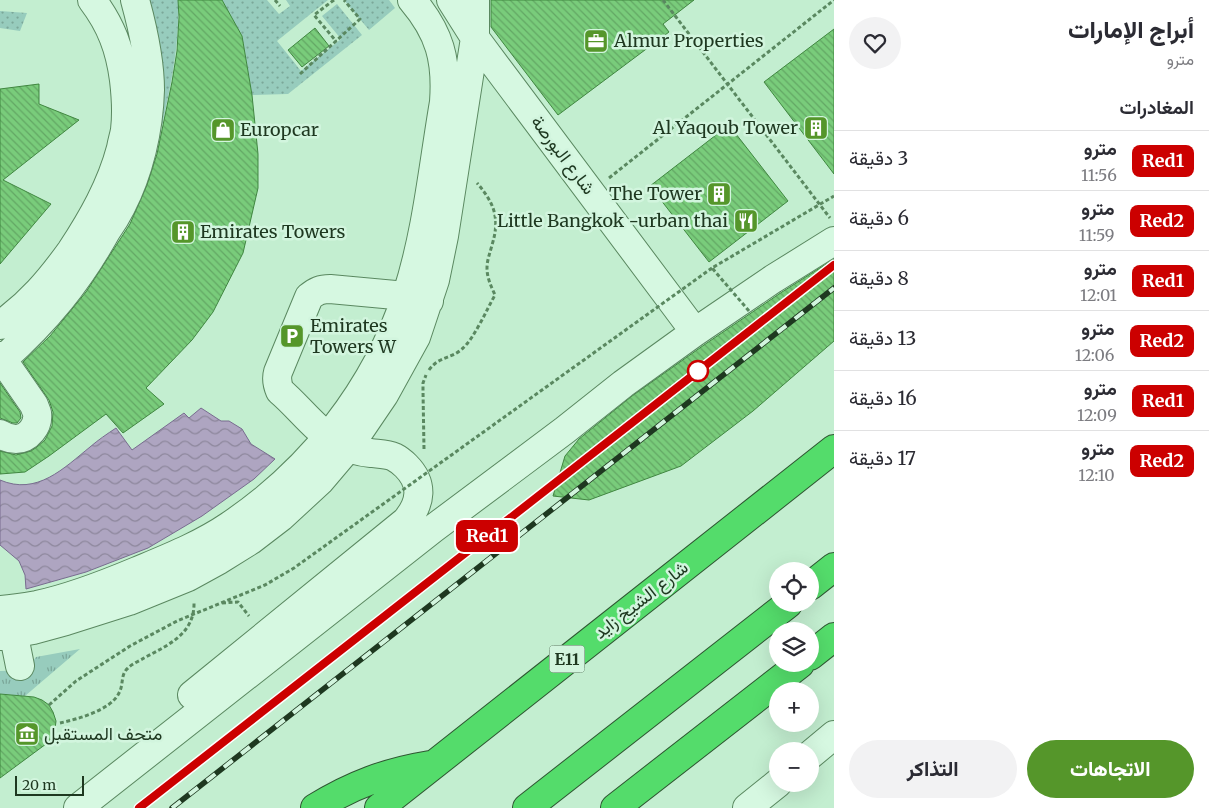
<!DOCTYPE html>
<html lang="ar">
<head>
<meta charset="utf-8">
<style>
	body { margin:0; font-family:Merriweather,Vazirmatn,serif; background:#f2f2f3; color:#2b2b33; direction:rtl; height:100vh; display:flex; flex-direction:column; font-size:19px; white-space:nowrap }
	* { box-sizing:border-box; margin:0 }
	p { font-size:16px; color:#7c7c81 }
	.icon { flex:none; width:28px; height:28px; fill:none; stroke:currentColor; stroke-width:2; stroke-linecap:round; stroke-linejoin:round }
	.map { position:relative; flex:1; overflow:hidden; direction:ltr }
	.details { display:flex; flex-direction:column; background:#fff; width:375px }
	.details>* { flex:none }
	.badge { padding:0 10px; border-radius:8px; font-size:18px; line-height:32px }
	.controls { position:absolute; left:769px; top:562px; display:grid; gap:10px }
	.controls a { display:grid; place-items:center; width:50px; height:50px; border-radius:50%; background:#fff; box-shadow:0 5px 20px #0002; font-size:25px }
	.scale { position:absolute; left:15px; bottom:12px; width:69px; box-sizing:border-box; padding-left:5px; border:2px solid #1e3820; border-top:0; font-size:14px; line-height:18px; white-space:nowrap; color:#1e3820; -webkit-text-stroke:4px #d2f5de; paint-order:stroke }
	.map>.badge { position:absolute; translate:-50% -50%; box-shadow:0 0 0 2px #fff }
	h2 { padding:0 15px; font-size:19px; line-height:45px }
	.round { display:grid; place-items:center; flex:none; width:52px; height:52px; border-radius:26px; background:#f2f2f3 }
	.headline { display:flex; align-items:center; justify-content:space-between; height:85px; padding:0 15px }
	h1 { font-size:24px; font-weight:800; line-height:38px }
	.action { display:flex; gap:10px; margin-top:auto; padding:10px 15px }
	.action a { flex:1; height:58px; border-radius:30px; background:#55962a; color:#fff; font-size:20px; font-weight:800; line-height:58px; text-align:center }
	.action a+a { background:#f2f2f3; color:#2b2b33 }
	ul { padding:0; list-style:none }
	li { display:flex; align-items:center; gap:15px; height:60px; padding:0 15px; border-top:1px solid #e1e1e2 }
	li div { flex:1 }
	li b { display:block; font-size:19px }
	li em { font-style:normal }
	li .badge { min-width:55px; font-weight:700; text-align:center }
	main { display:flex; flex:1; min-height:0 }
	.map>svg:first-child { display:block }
	.grass { fill:url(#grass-tufts) }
	.garden { fill:url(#garden-dots) }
	.water { fill:url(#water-waves); stroke:#786c8f }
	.building { fill:url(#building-back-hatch); stroke:#408740 }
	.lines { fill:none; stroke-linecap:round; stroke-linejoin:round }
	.minor-casing { stroke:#5a8860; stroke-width:30 }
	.highway-casing { stroke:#2e5531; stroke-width:30 }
	.path { stroke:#5a8860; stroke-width:3; stroke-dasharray:4 2.5; stroke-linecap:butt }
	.minor { stroke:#d6f8e1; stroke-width:28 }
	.highway { stroke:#54dc6b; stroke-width:28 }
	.rail-casing { stroke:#1e3820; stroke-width:5.5 }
	.rail { stroke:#d2f5de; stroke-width:4; stroke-dasharray:11; stroke-linecap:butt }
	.path-bridge { stroke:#5a8860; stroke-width:3; stroke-dasharray:4 2.5; stroke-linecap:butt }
	.line-casing { stroke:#fff; stroke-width:11 }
	.line { stroke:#c00; stroke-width:8 }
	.stop-dot { fill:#fff; stroke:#c00; stroke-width:2.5 }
	.labels { text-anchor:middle; stroke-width:5; stroke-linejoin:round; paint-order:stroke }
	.shield { fill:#d2f5de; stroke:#547159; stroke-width:1 }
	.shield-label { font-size:16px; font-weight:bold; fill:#1e3820 }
	.poi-label { font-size:18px; fill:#1e3820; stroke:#d2f5de; text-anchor:start }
	.street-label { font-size:18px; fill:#1e3820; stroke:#d2f5de }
</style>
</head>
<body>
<main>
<section class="details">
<div class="headline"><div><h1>أبراج الإمارات</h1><p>مترو</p></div><a class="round"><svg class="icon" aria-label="heart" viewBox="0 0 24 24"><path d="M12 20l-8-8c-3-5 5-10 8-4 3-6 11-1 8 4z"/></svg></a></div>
<h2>المغادرات</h2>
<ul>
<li><span class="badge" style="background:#c00;color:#fff">Red1</span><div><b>مترو</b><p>11:56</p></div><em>3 دقيقة</em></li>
<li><span class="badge" style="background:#c00;color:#fff">Red2</span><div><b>مترو</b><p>11:59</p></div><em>6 دقيقة</em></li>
<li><span class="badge" style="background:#c00;color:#fff">Red1</span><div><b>مترو</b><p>12:01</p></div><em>8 دقيقة</em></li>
<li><span class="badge" style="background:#c00;color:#fff">Red2</span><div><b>مترو</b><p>12:06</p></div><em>13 دقيقة</em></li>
<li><span class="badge" style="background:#c00;color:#fff">Red1</span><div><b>مترو</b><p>12:09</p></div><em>16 دقيقة</em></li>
<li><span class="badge" style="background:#c00;color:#fff">Red2</span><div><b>مترو</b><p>12:10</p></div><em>17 دقيقة</em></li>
</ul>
<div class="action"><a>الاتجاهات</a><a>التذاكر</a></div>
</section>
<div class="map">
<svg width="834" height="808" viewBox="0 0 834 808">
	<defs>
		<pattern id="grass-tufts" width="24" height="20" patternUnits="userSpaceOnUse" patternTransform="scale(1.25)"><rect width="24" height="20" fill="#97ccbd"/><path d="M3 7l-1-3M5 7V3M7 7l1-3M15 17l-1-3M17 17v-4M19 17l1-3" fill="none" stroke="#7ba799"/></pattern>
		<pattern id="garden-dots" width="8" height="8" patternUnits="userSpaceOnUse" patternTransform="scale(1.25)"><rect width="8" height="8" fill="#97ccbd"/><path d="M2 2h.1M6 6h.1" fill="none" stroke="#7ba799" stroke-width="1.8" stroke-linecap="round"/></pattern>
		<pattern id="water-waves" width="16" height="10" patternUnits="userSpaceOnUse" patternTransform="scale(1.25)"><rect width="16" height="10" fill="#aea5c1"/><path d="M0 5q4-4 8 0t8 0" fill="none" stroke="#8d879c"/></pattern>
		<pattern id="building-back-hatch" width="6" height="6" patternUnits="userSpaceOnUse" patternTransform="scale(1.25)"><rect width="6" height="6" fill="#79cc7b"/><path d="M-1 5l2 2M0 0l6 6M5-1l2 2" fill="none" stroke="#63a764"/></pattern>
	</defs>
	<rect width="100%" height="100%" fill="#c3eed0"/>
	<path class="grass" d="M80,649L25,696L0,694V671L27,670L36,657Z"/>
	<path class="garden" d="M139,0H178C180,43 171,84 162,126Z
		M222,0H267L279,14L290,6L286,0H328L277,41L301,71L341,39L322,16L337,4L362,35L288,94L252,95L242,36Z
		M344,0H389L395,8L369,30Z
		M0,11L27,13L20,31L0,28Z"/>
	<path class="water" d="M201,408L221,421H229L242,429L251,444L275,459L254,479L202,516L148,548L86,572L26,589L25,575L19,561L0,545V480C37,496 64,468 90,447C98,440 107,434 116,428L132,450L184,413L189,418Z"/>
	<path class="building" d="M178,0H222L242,36L252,95L258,154V188L243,253L213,312L192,340L146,388L164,404L123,433L106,414L49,456L25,472L0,474V451L16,455L31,451L37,447L45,440L52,426L53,412L49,400L23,362L50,336L86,292L130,224L147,185L157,154L172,82L177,51L179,17Z
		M491,0H694L663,24L669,32L558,115L491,27Z
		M315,28L329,46L302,67L288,50Z
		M834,29V174L764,82Z
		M39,84V104L79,120L3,180L51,204L0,264V89Z
		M729,125L788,201L709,262L650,186Z
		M834,259V341L753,411L681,466L589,500L553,496L565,456L579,439L632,396L704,345L782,292Z
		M0,383L20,412L21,418L17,423H13L0,418Z
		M0,694L34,697L42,700L49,705L53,712L56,721L55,729L52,738L46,744L0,778Z"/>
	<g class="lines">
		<defs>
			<path id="minor" d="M451,0L475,38L695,332
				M0,325C30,304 50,280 71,251C92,219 111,186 121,148C122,142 124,136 125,130C127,113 126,97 124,80C120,49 111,25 92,0
				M0,356L34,405C35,408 36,410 37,413C39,426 28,439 16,439C10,439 5,437 0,434
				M2,360C47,320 78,282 107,230C112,223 117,215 121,207C139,172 149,130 150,90C150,59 143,29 135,0
				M0,610C12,609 25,607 37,605C70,598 106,584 137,571C168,558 201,545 229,526C311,471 376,389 407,294C427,232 433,166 444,102C447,60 440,33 412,0
				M5,618L16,646L20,666
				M0,636L33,630L66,621L129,601L188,577L219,560L251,540L281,517L320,481L348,448L384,395L416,337L435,280L444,236L475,38V0
				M192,695L406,521C421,503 424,484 406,466C403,463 398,459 394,457C387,454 378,454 371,453C359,452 348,449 338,443C316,431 299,407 280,391C277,384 276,379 278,372L309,297C316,291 321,289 330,289L406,296L429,301
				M810,755L834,735
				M78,808L434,528L565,430L623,384L695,332L773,279L834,241
				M747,808L778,783"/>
			<path id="highway" d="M810,586L834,567
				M810,656L834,637
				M315,808C352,785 387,772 430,765
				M379,808L834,449
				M527,808L788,604
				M615,808L800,664"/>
		</defs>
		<use href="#minor" class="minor-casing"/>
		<use href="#highway" class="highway-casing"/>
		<path class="path" d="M275,0L280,6
			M334,0L314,15L336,41
			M663,0L830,218
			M300,74L360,19L344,0
			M609,178L834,0
			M429,370C439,356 451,359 462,349C474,339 487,309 495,295C491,286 487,278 487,268C487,260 490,253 492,245C500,219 495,204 477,183
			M424,449L423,391V383L426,375
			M222,603L238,602L249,616
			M60,723C78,719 111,710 119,693C124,684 120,675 128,668C132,664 139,661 144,658C168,645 195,634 194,602"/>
		<use href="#minor" class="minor"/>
		<use href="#highway" class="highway"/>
		<defs>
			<path id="rail" d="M139,808L834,265
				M172,808L834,288"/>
		</defs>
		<use href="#rail" class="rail-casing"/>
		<use href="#rail" class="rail"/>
		<path class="path-bridge" d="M749,311L712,268L834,196
			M49,705L76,681L130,646L177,621L265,585L294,568L712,268"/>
	</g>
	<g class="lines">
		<defs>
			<path id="line" d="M139,808L834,265"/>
		</defs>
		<use href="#line" class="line-casing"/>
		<use href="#line" class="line"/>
	</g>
	<defs>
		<symbol id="office-square" viewBox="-11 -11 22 22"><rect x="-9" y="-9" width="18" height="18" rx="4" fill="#55962a" stroke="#d2f5de"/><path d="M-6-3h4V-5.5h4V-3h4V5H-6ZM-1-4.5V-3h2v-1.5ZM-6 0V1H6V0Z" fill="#fff"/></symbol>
		<symbol id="building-square" viewBox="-11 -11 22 22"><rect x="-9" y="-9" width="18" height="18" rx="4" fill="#55962a" stroke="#d2f5de"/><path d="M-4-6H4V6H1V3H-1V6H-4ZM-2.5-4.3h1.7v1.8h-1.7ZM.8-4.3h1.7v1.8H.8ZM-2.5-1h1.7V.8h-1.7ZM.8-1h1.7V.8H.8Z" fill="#fff"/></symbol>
		<symbol id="shop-square" viewBox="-11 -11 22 22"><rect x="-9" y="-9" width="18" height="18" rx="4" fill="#55962a" stroke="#d2f5de"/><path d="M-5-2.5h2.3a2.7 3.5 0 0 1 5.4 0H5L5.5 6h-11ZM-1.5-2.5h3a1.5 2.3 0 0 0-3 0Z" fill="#fff"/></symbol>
		<symbol id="restaurant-square" viewBox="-11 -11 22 22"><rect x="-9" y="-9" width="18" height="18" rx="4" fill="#55962a" stroke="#d2f5de"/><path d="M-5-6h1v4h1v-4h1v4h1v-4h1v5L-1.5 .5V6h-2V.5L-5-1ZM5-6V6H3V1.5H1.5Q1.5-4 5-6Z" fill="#fff"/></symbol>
		<symbol id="parking-square" viewBox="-11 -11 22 22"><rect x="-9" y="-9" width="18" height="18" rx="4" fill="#55962a" stroke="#d2f5de"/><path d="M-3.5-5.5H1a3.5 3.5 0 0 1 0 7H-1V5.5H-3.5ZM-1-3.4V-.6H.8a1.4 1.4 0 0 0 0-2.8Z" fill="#fff"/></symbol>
		<symbol id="museum-square" viewBox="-11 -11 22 22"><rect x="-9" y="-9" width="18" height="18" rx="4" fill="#55962a" stroke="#d2f5de"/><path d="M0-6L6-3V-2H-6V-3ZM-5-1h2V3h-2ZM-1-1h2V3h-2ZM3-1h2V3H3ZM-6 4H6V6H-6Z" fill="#fff"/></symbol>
	</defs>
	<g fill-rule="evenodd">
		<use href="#office-square" x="582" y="27" width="28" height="28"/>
		<use href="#building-square" x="802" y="114" width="28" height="28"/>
		<use href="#shop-square" x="209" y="116" width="28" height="28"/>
		<use href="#building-square" x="705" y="180" width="28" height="28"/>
		<use href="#restaurant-square" x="732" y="207" width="28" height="28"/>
		<use href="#building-square" x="169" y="218" width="28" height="28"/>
		<use href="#parking-square" x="278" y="322" width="28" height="28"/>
		<use href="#museum-square" x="13" y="720" width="28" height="28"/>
	</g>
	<circle class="stop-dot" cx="698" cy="371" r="10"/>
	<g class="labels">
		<rect class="shield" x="549.5" y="645.5" width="35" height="27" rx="4"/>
		<g class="shield-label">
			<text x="567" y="665">E11</text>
		</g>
		<g class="poi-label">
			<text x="614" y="47">Almur Properties</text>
			<text x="798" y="134" text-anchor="end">Al Yaqoub Tower</text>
			<text x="240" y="136">Europcar</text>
			<text x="702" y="200" text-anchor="end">The Tower</text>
			<text x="728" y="227" text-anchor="end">Little Bangkok -urban thai</text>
			<text x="200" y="238">Emirates Towers</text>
			<text x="310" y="332">Emirates<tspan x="310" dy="21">Towers W</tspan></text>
			<text x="44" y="740">متحف المستقبل</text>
		</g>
		<g class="street-label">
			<text transform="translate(563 155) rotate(53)" y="6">شارع البورصة</text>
			<text transform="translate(641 600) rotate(-38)" y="6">شارع الشيخ زايد</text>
		</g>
	</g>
</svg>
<div class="controls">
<a><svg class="icon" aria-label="locate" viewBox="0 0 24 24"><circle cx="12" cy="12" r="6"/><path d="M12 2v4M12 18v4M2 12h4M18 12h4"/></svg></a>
<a><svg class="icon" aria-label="layers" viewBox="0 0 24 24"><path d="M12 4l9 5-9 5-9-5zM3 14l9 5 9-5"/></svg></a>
<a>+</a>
<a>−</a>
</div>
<div class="scale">20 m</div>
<b class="badge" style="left:487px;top:536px;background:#c00;color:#fff">Red1</b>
</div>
</main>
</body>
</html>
